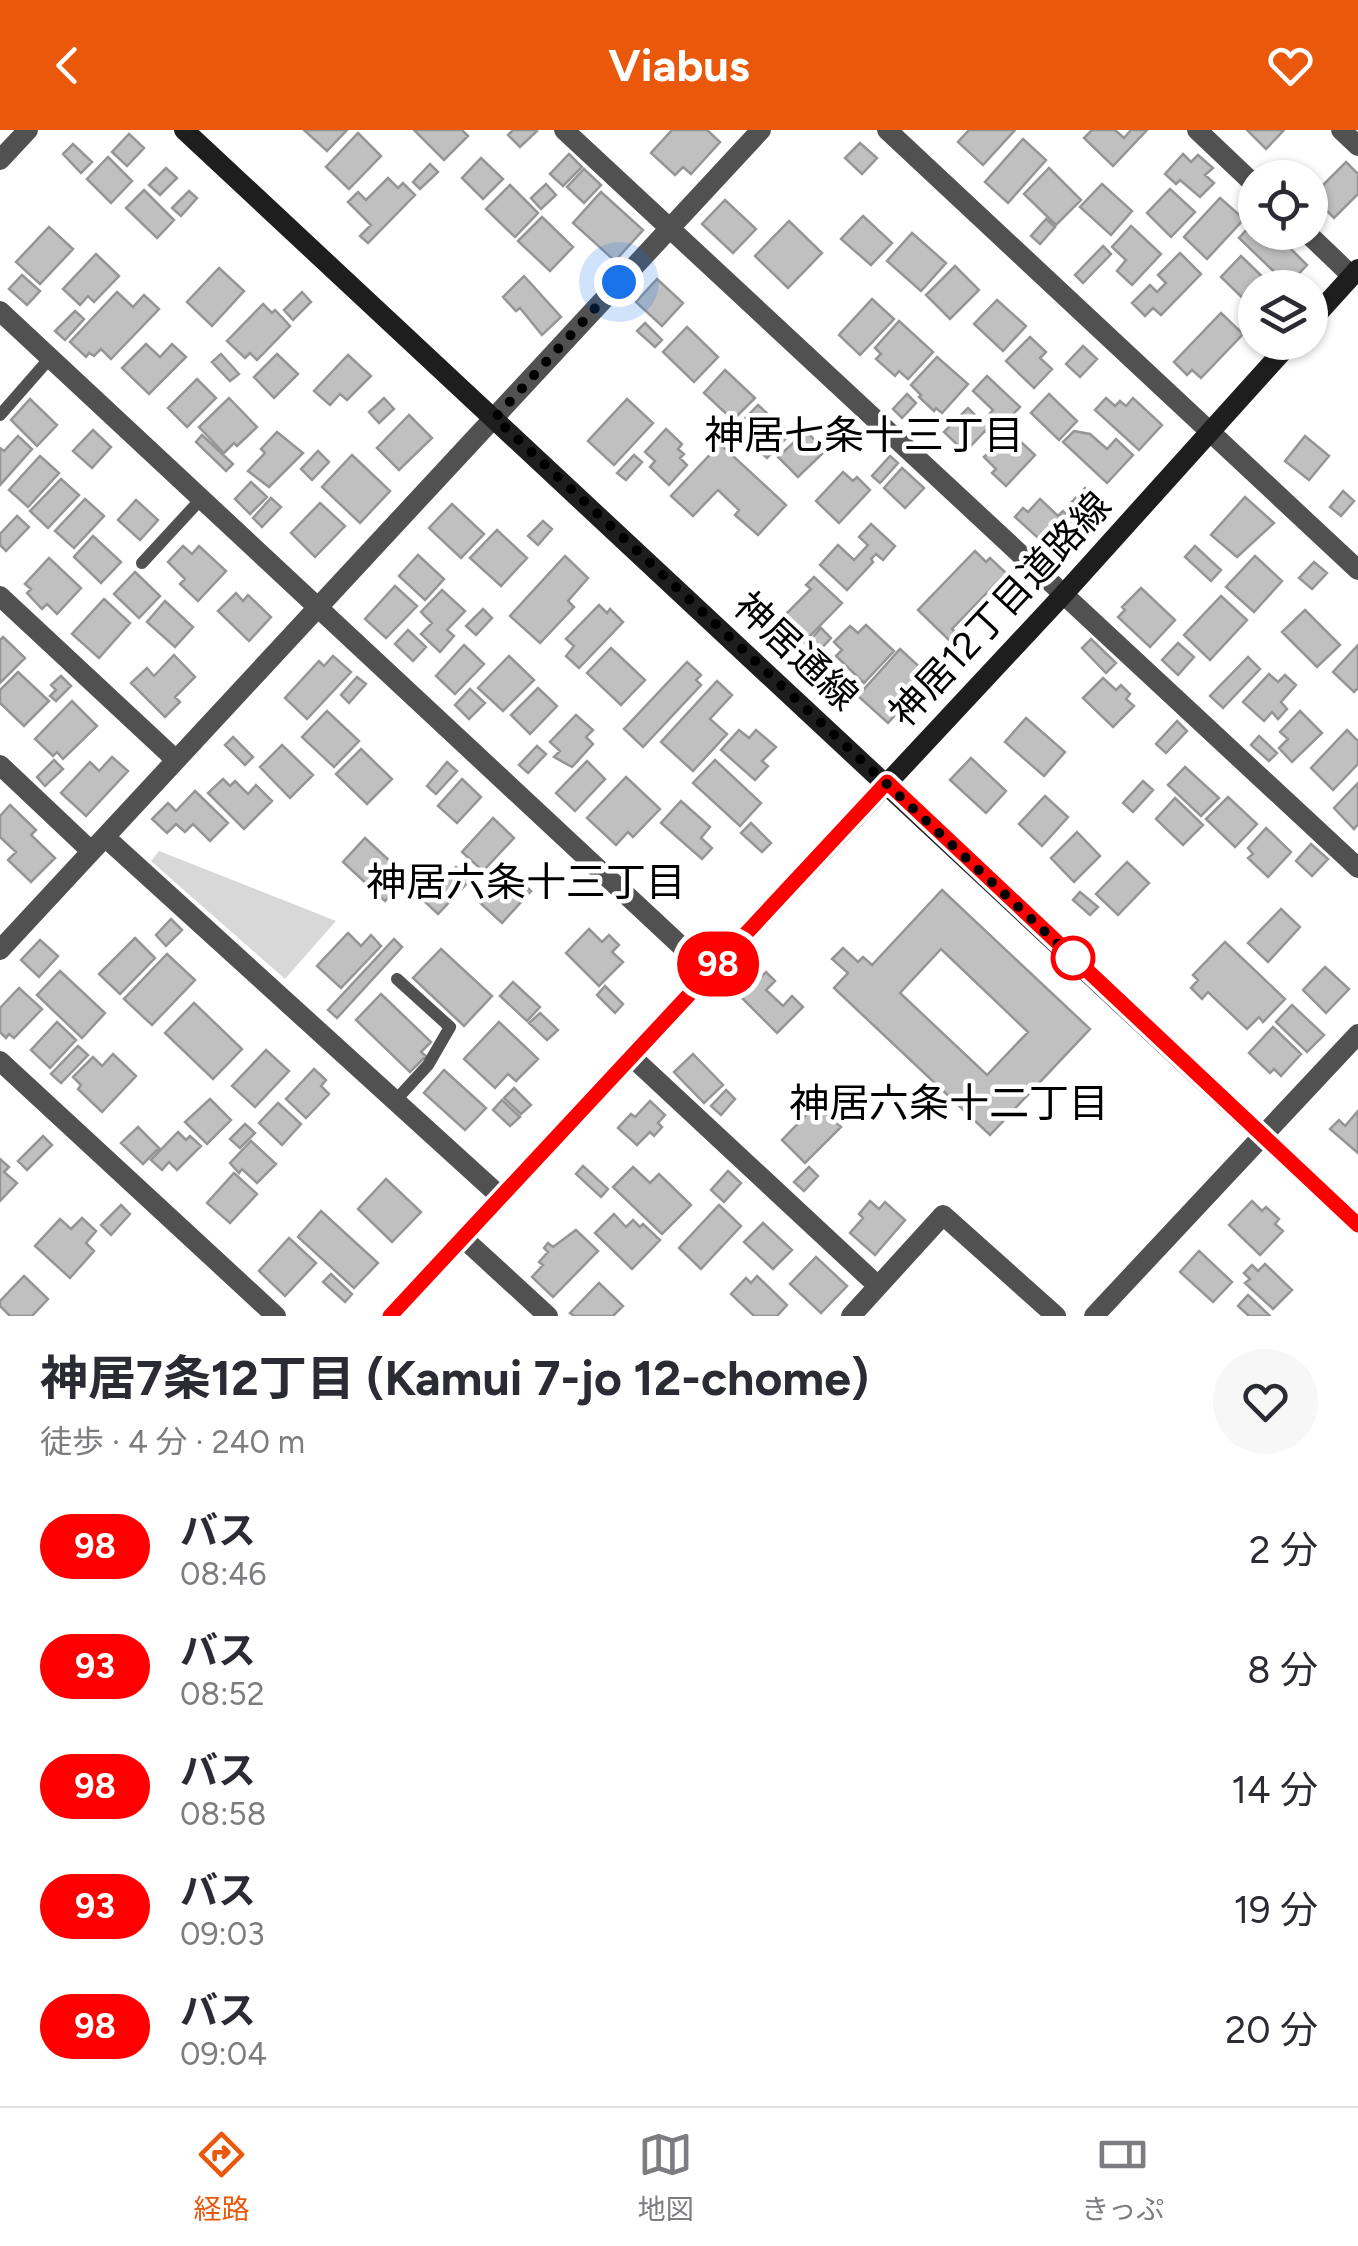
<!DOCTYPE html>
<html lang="ja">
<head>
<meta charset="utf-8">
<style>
	body { margin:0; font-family:Figtree,"Noto Sans JP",sans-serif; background:#f7f7f7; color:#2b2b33; height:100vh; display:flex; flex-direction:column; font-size:38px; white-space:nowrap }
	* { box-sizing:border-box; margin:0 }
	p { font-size:32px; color:#7c7c81 }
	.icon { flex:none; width:55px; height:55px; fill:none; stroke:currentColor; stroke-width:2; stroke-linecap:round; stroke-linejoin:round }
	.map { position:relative; height:1186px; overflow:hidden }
	.drawer { display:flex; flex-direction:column; background:#fff; flex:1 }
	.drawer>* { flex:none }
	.badge { padding:0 20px; border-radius:32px; font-size:35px; line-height:65px }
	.controls { position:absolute; left:1238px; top:30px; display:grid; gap:20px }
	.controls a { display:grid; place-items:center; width:90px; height:90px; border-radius:50%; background:#fff; box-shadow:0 2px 8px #0004; font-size:50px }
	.you { position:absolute; width:50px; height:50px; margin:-25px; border:8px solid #fff; border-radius:50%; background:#1a73e8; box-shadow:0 0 0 15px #1a73e833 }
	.map>.badge { position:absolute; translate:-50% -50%; box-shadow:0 0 0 5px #fff }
	.round { display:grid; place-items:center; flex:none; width:105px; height:105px; border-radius:52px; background:#f7f7f7 }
	.overview { display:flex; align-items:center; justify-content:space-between; height:170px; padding:0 40px }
	h1 { font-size:48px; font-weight:700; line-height:75px }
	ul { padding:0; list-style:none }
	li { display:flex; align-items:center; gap:30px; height:120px; padding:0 40px }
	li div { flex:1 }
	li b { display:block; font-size:38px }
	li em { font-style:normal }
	li .badge { min-width:110px; font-weight:700; text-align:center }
	header { display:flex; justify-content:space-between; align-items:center; height:130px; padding:0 40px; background:#ea580c; color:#fff; font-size:45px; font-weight:700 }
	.tabs { display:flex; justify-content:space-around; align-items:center; height:140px; border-top:2px solid #e1e1e2; background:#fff; font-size:28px; color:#7c7c81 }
	.tabs a { display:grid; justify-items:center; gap:5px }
	.tabs .selected { color:#ea580c }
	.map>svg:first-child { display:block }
	.green { fill:#d8d8d8 }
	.building { fill:#c0c0c0; stroke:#959595; stroke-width:2.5; fill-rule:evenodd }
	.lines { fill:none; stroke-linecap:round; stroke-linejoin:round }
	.lane { stroke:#515151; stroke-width:12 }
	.street { stroke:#515151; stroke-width:20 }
	.secondary { stroke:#1e1e1e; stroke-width:20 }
	.line-casing { stroke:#fff; stroke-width:22 }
	.line { stroke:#f00; stroke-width:15 }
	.walk { stroke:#000; stroke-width:10; stroke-dasharray:0 18 }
	.stop-dot { fill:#fff; stroke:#f00; stroke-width:5 }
	.labels { text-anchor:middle; stroke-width:9; stroke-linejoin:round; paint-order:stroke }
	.street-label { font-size:38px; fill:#000; stroke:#fff }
	.neighbourhood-label { font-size:40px; fill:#000; stroke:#fff }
</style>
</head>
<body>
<header><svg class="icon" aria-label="back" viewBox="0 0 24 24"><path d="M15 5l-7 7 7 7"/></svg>Viabus<svg class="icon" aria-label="heart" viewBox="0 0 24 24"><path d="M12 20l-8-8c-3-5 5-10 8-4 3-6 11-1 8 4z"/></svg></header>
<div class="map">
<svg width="1358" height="1186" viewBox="0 0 1358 1186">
	<rect width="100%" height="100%" fill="#fff"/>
	<path class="green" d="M159,721L336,791L285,849L151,731Z"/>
	<path class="building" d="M304,0H347L327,21Z
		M414,0H462L468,6L444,30Z
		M513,0H536L537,1L520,17L508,5Z
		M672,0H707L720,12L691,44L683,37L675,45L651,23Z
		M969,0H1015L983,35L958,12Z
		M1092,0H1115L1124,8L1131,0H1147L1113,36L1084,8Z
		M1247,0H1284L1266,19Z
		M358,3L381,26L349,59L326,37Z
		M129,4L144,18L127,36L112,22Z
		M1023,9L1046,30L1008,73L985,52Z
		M860,13L877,28L862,44L845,28Z
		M73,14L92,32L81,43L63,24Z
		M569,24L582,37L563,56L550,44Z
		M1183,24L1191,32L1198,25L1213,38L1205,45L1214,53L1200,67L1180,50L1176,54L1165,44Z
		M108,27L132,51L111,73L87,49Z
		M481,28L503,49L483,69L462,48Z
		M1346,32L1358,44V64L1334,88L1312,66Z
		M430,34L438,42L420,59L413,52Z
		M166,38L177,48L160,65L149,55Z
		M1049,38L1081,70L1056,95L1024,64Z
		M584,39L601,55L584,73L567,57Z
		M388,48L398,58L403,53L415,65L368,113L360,106L371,95L348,72L358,62L366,70Z
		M546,54L556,65L541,79L531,68Z
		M1102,54L1132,81L1111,105L1080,77Z
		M510,55L538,83L515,107L486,79Z
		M1170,59L1195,82L1171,107L1147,83Z
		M144,60L174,90L157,108L126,78Z
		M189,61L197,68L181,86L172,78Z
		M601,62L643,100L615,131L573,93Z
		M1220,68L1244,89L1207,129L1184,107Z
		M725,70L756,99L733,123L702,94Z
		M863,86L892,113L871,135L841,109Z
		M542,87L573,117L550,141L518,111Z
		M1046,89L1055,97L1040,114L1031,106Z
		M789,91L822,123L788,158L755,126Z
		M1255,91V102H1274L1307,135L1288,155L1239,108Z
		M1131,96L1161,124L1132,155L1117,141L1126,130L1112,117Z
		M49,97L73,119L40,154L16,132Z
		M912,103L946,133L921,161L887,131Z
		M1103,116L1111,124L1083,153L1075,145Z
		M1180,123L1201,144L1161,185L1153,178L1145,186L1132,173L1150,155L1157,162L1166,153L1158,145Z
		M96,124L119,146L94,172L88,166L80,175L63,159Z
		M1241,126L1274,158H1255V180L1221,147Z
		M955,136L979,160L950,189L926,165Z
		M219,138L244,161L212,196L187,172Z
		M22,145L40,161L27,175L9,159Z
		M524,146L561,187L542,205L520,178L516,181L503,167Z
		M657,149L683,173L662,196L636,172Z
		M117,162L133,177L144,165L159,179L111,229L101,219L94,226L89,223L86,227L70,212Z
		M302,162L311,172L293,190L284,180Z
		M872,169L894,189L860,225L839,205Z
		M997,170L1026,196L1003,221L974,194Z
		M263,174L272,183L275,180L290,196L257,230L250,223L245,228L227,211Z
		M75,181L84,189L65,210L55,201Z
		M1221,183L1243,204L1201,248L1192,240L1187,245L1174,232Z
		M899,191L933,222L908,249L899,241L895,246L876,229L881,224L875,218Z
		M645,193L662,210L655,217L637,201Z
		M687,197L718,227L694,252L663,222Z
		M1030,207L1046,222L1040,228L1052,239L1034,258L1006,231Z
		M146,214L160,227L172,214L186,227L149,264L122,238Z
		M1083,216L1097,229L1080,247L1066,234Z
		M221,224L239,244L230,251L212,232Z
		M277,224L298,244L274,268L254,247Z
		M348,225L371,246L347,270L340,264L330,275L314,261Z
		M937,227L968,254L942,283L936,278L934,281L919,267L921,265L911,255Z
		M725,240L755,268L733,290L704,263Z
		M987,246L1020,277L991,307L985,301L965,322L944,302L968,278L982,292L993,280L973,261Z
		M197,249L216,268L187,297L168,278Z
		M907,264L916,273L902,288L893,279Z
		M1049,264L1077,291L1059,310L1031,283Z
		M229,268L257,297L237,316L234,313L224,323L199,297Z
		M384,268L394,279L379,293L369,282Z
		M1106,268L1115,276L1120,271L1126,276L1133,268L1162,295L1139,320L1095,280Z
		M30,269L57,295L37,316L11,290Z
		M627,269L653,293L614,335L588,311Z
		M758,275L790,304L767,328L735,299Z
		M409,285L432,308L399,340L377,318Z
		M666,299L682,314L678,319L684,324L680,328L687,335L669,355L650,337L655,331L645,322Z
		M93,300L111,317L92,338L73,321Z
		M806,301L825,321L798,347L778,327Z
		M1074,301L1090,304L1107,319L1116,309L1133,325L1107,353L1063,312Z
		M277,302L303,323L269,357L248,341L265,323L261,319Z
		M202,305L233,334L226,341L196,312Z
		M1006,305L1017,316L1021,312L1035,325L1006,356L992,343L996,339L984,327Z
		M18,306L32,319L0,355V318L4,321Z
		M1305,306L1329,326L1309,350L1285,331Z
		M720,314L786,375L758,405L735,385L739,380L718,360L693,386L671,366Z
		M318,321L329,332L312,350L301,339Z
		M352,325L390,361L360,393L322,357Z
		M634,325L642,332L626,350L617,343Z
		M40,326L59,343L28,377L9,360Z
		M890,326L898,333L880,353L872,346Z
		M902,338L924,358L905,378L884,358Z
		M843,342L853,351L857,347L870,360L839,393L816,371Z
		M61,349L79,365L48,398L30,381Z
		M251,352L267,367L250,384L235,369Z
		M1085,358L1095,368L1079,384L1069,375Z
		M1343,361L1354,371L1341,386L1330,377Z
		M1245,367L1274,393L1237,427L1211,405Z
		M271,368L281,377L262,397L253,388Z
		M85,369L104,386L74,418L55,401Z
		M1040,369L1058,386L1063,381L1072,390L1047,416L1015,387L1023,378L1028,382Z
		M136,370L158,390L140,410L118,390Z
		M320,373L345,396L315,427L291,403Z
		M452,374L484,404L461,428L429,398Z
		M17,386L29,397L6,421L0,415V404Z
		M543,391L552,399L538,415L528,406Z
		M871,394L895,416L883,430L876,424L871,429L873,432L847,460L820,435L838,415L854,430L868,415L859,407Z
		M497,400L527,428L501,456L470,428Z
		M93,406L121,432L101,453L74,427Z
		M183,416L192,424L199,416L226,441L198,471L180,454L185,449L168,432Z
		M1195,416L1221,440L1211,451L1185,427Z
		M975,421L986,432L990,428L1006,443L952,499L957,504L950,511L918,480Z
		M418,425L444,449L425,470L399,446Z
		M565,426L588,448L568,471L574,477L540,513L510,486Z
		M1255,426L1282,451L1254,482L1226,457Z
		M49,428L81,458L57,484L47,474L42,479L27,463L31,459L25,454Z
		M1314,432L1327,443L1312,459L1299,448Z
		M135,442L160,466L139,488L114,464Z
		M814,447L842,473L804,512L781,489L811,459L806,455Z
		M395,456L417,476L386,508L365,489Z
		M1141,458L1175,490L1150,517L1118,487L1125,480L1122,477Z
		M442,460L465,481L447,500L454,506L440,522L421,504L432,493L421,482Z
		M236,463L243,471L248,465L271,487L249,511L218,481Z
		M1221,466L1247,490L1210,530L1184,505Z
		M104,469L130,493L99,528L72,504Z
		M165,471L193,497L175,517L147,492Z
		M599,475L607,483L610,479L623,492L579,538L566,526L574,516L566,509Z
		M483,479L492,488L476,505L466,496Z
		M1305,480L1340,515L1317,537L1282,502Z
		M866,495L894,521L864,553L836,526L842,520L834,512L850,496L858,503Z
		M821,498L831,508L816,524L806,515Z
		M408,500L426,517L413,531L395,514Z
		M3,507L25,528L0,553V510Z
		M1091,509L1116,533L1106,543L1082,518Z
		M1178,513L1194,527L1178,545L1162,530Z
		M464,515L484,534L455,564L436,546Z
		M1358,515V558L1354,562L1333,542Z
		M611,518L645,550L621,575L587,543Z
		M900,519L925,542L900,571L904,575L888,593L858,566Z
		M174,525L195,547L175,567L180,572L165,587L131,553L147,538L154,546Z
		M333,526L351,542L307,589L285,568L319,531L324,536Z
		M509,526L534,550L503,581L478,558Z
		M1248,527L1260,539L1223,578L1210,566Z
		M687,532L701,545L696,550L701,555L643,617L624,599Z
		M18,542L49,571L24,596L0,573V560Z
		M1269,544L1278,552L1285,545L1296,555L1281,572L1287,579L1278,589L1272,582L1264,591L1243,572Z
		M61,546L71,556L56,571L50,566L56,560L51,555Z
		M357,547L366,554L349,573L341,565Z
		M1103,548L1116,560L1121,555L1130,564L1126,569L1134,576L1113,597L1083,568Z
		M717,551L732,565L710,589L727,604L693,641L661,612Z
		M538,558L557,576L530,604L511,585Z
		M470,559L485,573L469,589L455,575Z
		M72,571L97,596L63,629L57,622L53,626L35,609Z
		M327,581L359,611L334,637L302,607Z
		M1300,581L1322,603L1292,632L1279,618L1288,609L1280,602Z
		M576,585L593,600L586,607L593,614L572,637L554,627L560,621L550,612Z
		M1026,588L1065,622L1044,646L1005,612Z
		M1177,591L1187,601L1166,623L1156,614Z
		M739,600L749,608L756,600L776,617L762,631L768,636L755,650L721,620Z
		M1347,600L1358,611V634L1333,660L1311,638Z
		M1259,606L1277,623L1269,631L1251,615Z
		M233,607L253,627L245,635L225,615Z
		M282,615L313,645L290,668L260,637Z
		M537,616L546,624L528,643L519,635Z
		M361,619L392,649L367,674L336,644Z
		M112,627L128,641L86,686L61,663L90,632L99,641Z
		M971,628L1006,661L986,683L950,650Z
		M54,630L63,639L45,656L37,647Z
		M715,630L761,673L740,696L693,653Z
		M587,631L605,649L575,681L556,663Z
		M447,632L457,641L436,664L427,656Z
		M1185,637L1219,668L1201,686L1168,655Z
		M626,647L660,679L633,707L628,702L616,715L587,688Z
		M223,649L230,656L235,651L248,664L256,655L272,671L244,699L208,663Z
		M462,649L481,667L457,693L438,676Z
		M1143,651L1153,660L1133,682L1123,673Z
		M1358,653V694L1354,699L1334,678Z
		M195,661L228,693L210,711L193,694L185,702L176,694L167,703L152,689L168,673L176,681Z
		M1045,666L1068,687L1042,716L1019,694Z
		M1228,667L1257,694L1235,717L1206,689Z
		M1175,668L1203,695L1183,715L1156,689Z
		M681,671L710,697L701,708L712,718L702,729L661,693Z
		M10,675L36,700L31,705L55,728L31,752L8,730L16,722L0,707V686Z
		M493,688L514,708L483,741L462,722Z
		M751,693L771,713L762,722L741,703Z
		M1266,698L1291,722L1268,747L1248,728L1253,724L1248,718Z
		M1077,702L1100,726L1074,752L1051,728Z
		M365,708L407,747L385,771L343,732Z
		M1311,714L1328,729L1312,746L1296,731Z
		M1127,732L1149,753L1118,785L1096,764Z
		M428,735L444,751L456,737L470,750L438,784L408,756Z
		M506,738L531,761L502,793L477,770Z
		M942,760L1090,899L990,1005L834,858L848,843L832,829L843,818L858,832L863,827L872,835ZM941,819L1028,902L987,945L900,863Z
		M1080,762L1098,777L1090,785L1073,770Z
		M1281,779L1300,797L1268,832L1248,813Z
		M171,789L182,800L166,816L156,805Z
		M589,799L602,812L609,805L619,815L612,822L623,832L599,856L566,823Z
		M348,803L361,816L371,805L381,816L341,858L317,836Z
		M135,808L155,828L120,864L99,844Z
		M394,809L402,817L337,888L328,880Z
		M40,810L58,826L39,847L21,830Z
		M1225,812L1285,869L1263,892L1259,887L1247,899L1208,862L1202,869L1191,858L1198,850L1193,845Z
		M441,819L492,866L464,896L413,848Z
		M167,824L195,850L152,895L124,869Z
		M1325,837L1349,859L1326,883L1303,860Z
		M60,841L105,883L82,908L37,865Z
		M766,842L775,851L766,860L783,876L792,866L803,877L777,903L741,867Z
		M513,852L540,877L527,891L500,866Z
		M605,856L623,874L615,883L597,865Z
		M19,858L42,879L14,908L9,904L6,908L0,902V878Z
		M381,864L431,912L421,922L426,926L410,942L356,890Z
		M194,873L242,919L213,949L165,903Z
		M1292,875L1324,905L1307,922L1276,892Z
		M540,883L558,900L547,910L529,893Z
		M57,892L76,910L50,938L31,920Z
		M499,892L538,929L516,951L508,944L495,958L464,929Z
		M1273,897L1301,924L1281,946L1274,939L1270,943L1249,923Z
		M78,916L88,925L61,953L51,944Z
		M266,920L289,941L255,977L232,956Z
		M113,924L136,946L102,982L78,959L81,955L73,947L93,927L102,936Z
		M693,924L723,955L704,973L674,942Z
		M314,939L326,950L321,956L329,964L306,988L286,969Z
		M444,940L486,978L465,1000L424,963Z
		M514,958L531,975L521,984L504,968Z
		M726,960L735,969L721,985L711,976Z
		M210,969L231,990L207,1014L185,992Z
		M502,970L520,987L510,996L493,980Z
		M650,971L665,985L658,993L662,997L654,1006L650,1002L637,1015L618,998L631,984L635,987Z
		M278,973L301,994L282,1015L259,993Z
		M817,974L841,997L805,1033L782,1010Z
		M1358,981V1023L1330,999L1339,990L1345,996Z
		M245,994L255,1003L240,1018L230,1009Z
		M138,997L159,1018L143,1034L121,1013Z
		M178,1002L186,1010L190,1006L201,1016L177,1040L169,1032L162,1040L151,1030Z
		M43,1006L52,1015L27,1040L18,1031Z
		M251,1011L276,1034L257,1053L242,1039L239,1043L230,1033Z
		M0,1029L9,1037L4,1042L17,1053L0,1071Z
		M583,1036L608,1059L601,1067L576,1044Z
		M633,1037L650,1053L659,1044L691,1075L662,1104L613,1057Z
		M809,1037L818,1046L804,1061L794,1052Z
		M728,1041L741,1053L724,1072L711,1060Z
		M234,1043L257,1064L230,1093L207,1073Z
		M386,1049L421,1082L392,1112L358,1079Z
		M870,1071L879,1079L885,1072L905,1090L875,1125L850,1103L863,1088L859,1084Z
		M1252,1071L1262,1081L1266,1077L1279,1089L1275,1094L1283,1101L1260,1125L1229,1095Z
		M121,1075L130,1084L111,1105L101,1095Z
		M719,1075L741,1096L701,1139L679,1118Z
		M321,1081L378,1133L354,1158L298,1107Z
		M614,1084L626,1097L633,1090L640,1097L643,1094L660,1110L632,1139L595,1103Z
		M82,1088L96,1101L86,1113L94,1121L70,1148L35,1116L60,1089L71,1099Z
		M763,1093L792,1120L773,1139L744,1112Z
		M576,1100L598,1121L553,1167L532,1147L543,1135L539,1132L548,1122L544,1118L548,1113L553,1117Z
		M289,1108L316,1133L285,1166L259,1141Z
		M1199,1121L1232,1152L1213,1172L1180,1142Z
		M816,1127L847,1156L821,1183L790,1154Z
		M1265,1134L1292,1160L1273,1179L1245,1153L1250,1149L1244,1143L1252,1135L1258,1141Z
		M331,1144L352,1164L345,1172L323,1152Z
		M24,1146L48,1169L32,1186H10L0,1176V1171Z
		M757,1146L787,1175L777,1186H754L731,1164L746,1148L751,1153Z
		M599,1153L623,1176L613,1186H574L570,1183Z
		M1248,1165L1270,1186H1249L1238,1176Z"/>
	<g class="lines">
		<path class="lane" d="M0,285L50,228
			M142,433L201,369
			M395,971L428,935L450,897L397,849"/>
		<path class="street" d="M564,0L1358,738
			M887,0L1358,440
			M1197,0L1255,55
			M1341,0L1358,16
			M0,30L28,0
			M1306,102L1352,146
			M0,181L710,843
			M0,466L176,630
			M0,635L91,721
			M105,707L501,1067
			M0,820L761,0
			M632,927L878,1156
			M0,931L276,1186
			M463,1108L548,1186
			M851,1186L943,1085L1056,1186
			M1094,1186L1358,904"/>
		<path class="secondary" d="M184,0L1358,1095
			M1310,192L1358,139
			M390,1186L1062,466L1291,212"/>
	</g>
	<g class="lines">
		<defs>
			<path id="line" d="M390,1186L887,652L1358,1095"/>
		</defs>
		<use href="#line" class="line-casing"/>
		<use href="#line" class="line"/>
		<path class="walk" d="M619,152L495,288L1073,828"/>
	</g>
	<circle class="stop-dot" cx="1073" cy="828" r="20"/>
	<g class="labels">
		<g class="street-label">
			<text transform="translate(1000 479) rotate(-47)" y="13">神居12丁目道路線</text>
			<text transform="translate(796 521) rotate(43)" y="13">神居通線</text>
		</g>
		<g class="neighbourhood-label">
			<text x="864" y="319">神居七条十三丁目</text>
			<text x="526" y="766">神居六条十三丁目</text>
			<text x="949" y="987">神居六条十二丁目</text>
		</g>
	</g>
</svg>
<div class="controls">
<a><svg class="icon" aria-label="locate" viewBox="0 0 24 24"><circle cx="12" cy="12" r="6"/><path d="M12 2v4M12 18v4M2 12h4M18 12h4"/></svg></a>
<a><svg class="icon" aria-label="layers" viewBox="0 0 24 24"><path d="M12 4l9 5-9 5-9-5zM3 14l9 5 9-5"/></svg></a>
</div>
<div class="you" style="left:619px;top:152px"></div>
<b class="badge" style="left:718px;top:834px;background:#f00;color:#fff">98</b>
</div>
<section class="drawer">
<div class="overview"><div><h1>神居7条12丁目 (Kamui 7-jo 12-chome)</h1><p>徒歩 · 4 分 · 240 m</p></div><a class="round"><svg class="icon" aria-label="heart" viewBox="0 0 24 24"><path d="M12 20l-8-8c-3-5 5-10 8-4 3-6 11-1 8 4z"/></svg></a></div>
<ul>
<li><span class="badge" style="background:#f00;color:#fff">98</span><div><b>バス</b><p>08:46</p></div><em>2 分</em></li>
<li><span class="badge" style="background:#f00;color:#fff">93</span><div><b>バス</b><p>08:52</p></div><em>8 分</em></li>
<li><span class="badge" style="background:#f00;color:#fff">98</span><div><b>バス</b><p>08:58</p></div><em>14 分</em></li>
<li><span class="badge" style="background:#f00;color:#fff">93</span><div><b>バス</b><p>09:03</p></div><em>19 分</em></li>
<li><span class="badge" style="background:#f00;color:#fff">98</span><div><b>バス</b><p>09:04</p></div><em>20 分</em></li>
</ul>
</section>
<nav class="tabs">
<a class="selected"><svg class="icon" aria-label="directions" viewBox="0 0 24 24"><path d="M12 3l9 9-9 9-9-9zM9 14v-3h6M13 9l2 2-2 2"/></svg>経路</a>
<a><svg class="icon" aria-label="map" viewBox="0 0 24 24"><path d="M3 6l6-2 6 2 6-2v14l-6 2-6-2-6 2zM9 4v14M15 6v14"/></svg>地図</a>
<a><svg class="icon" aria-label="tickets" viewBox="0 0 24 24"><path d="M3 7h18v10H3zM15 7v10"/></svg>きっぷ</a>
</nav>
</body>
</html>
